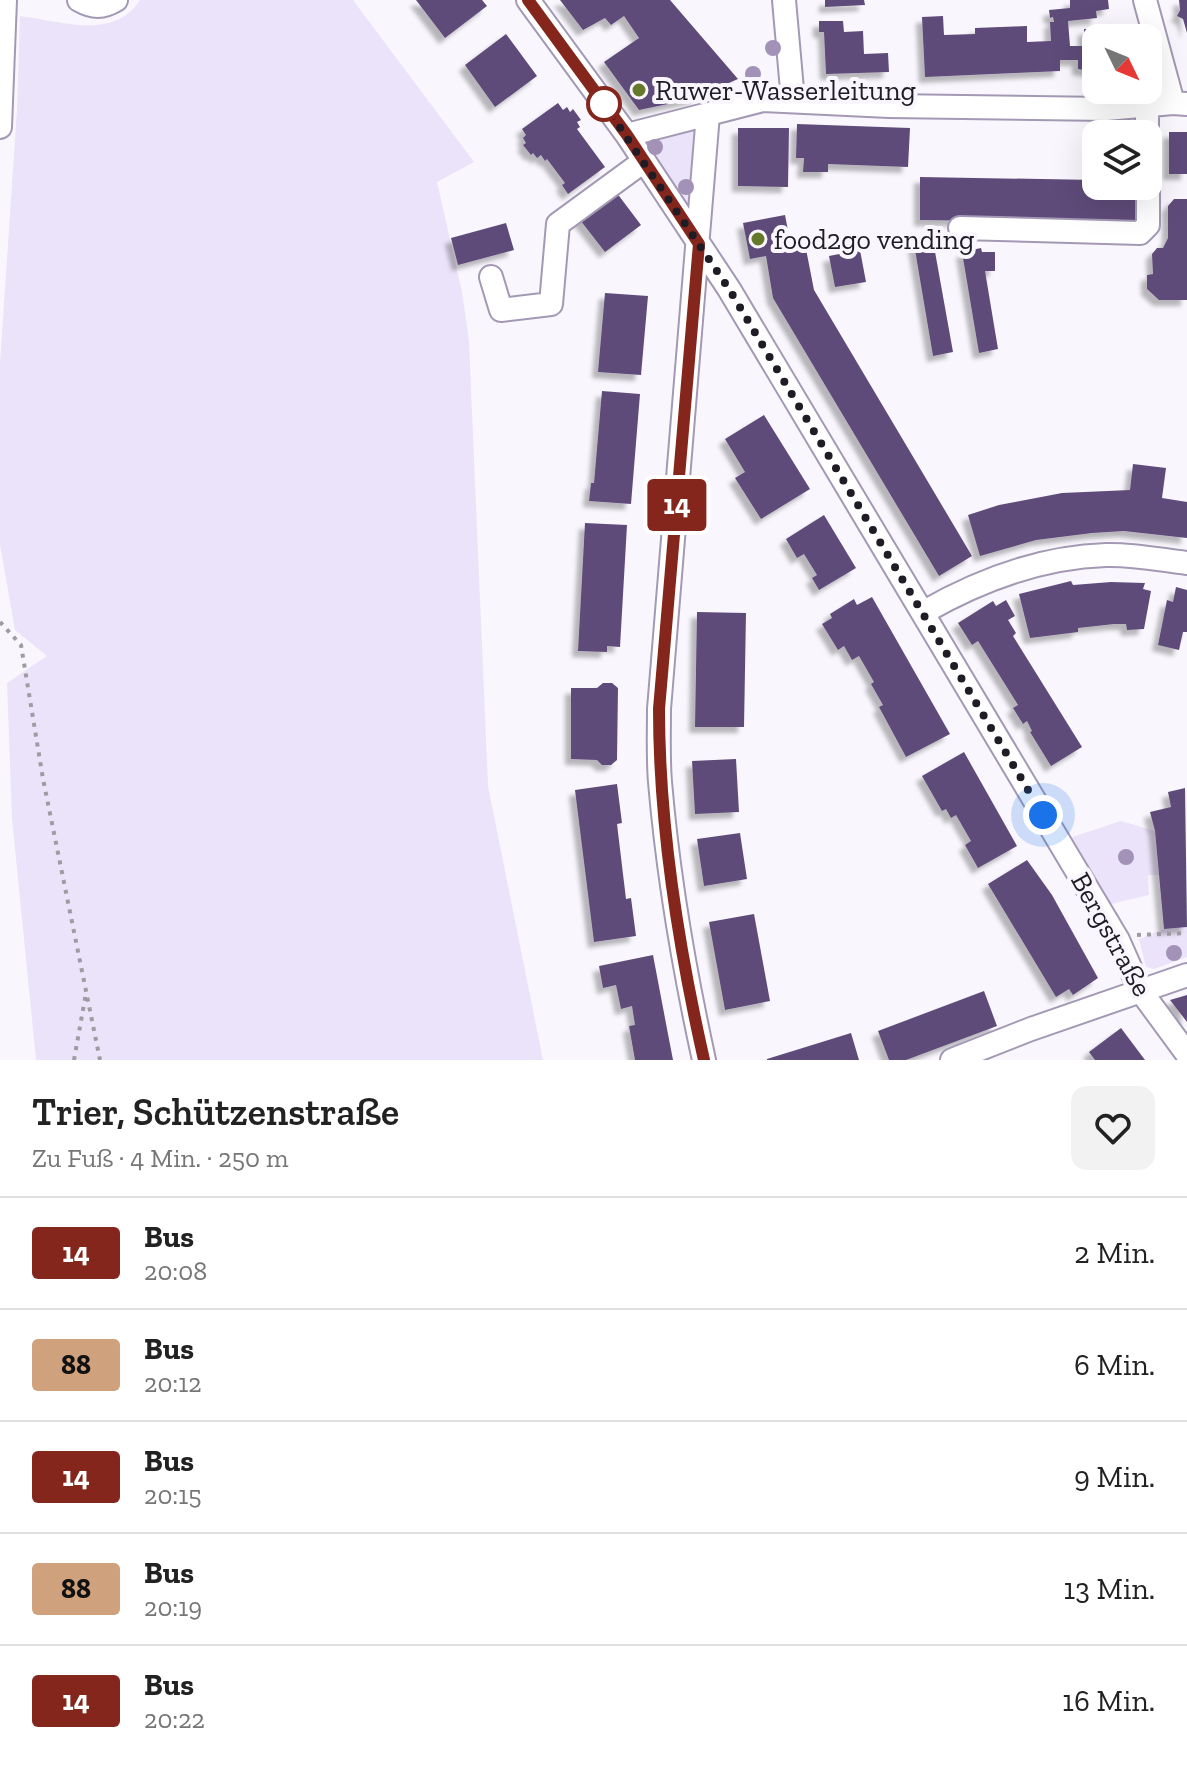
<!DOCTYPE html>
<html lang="de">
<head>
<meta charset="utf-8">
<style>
	body { margin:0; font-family:"Zilla Slab",serif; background:#f2f2f2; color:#222; height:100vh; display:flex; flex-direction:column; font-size:30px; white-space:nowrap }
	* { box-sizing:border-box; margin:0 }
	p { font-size:26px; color:#767676 }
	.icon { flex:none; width:44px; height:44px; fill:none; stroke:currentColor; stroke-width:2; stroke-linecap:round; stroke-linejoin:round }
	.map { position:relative; height:1060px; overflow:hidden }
	.panel { display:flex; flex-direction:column; background:#fff; flex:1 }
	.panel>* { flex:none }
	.badge { padding:0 16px; border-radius:6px; font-size:28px; line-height:52px }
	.needle { width:52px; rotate:133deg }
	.tools { position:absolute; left:1082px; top:24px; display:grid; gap:16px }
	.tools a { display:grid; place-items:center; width:80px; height:80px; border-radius:16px; background:#fff; box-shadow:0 8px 32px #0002; font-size:40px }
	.you { position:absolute; width:40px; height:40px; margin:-20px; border:6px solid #fff; border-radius:50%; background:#1a73e8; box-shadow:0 0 0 12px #1a73e833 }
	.map>.badge { position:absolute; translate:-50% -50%; box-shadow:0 0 0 4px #fff }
	.round { display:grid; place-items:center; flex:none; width:84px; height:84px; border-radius:16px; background:#f2f2f2 }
	.overview { display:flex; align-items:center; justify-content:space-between; height:136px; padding:0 32px }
	h1 { font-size:38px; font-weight:600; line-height:60px }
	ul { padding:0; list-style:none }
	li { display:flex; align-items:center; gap:24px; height:112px; padding:0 32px; border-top:2px solid #e0e0e0 }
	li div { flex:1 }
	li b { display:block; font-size:30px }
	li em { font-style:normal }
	li .badge { min-width:88px; font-weight:700; text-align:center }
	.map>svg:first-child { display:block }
	.green { fill:#ebe3f9 }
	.building { fill:#5f4c7a; filter:url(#shadow) }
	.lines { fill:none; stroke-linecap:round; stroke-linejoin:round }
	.minor-casing { stroke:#a399b4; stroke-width:26 }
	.path { stroke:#9e9ba3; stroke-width:4; stroke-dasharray:4 6; stroke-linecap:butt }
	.minor { stroke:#fff; stroke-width:22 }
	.tree { fill:#a392b8 }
	.line-casing { stroke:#fff; stroke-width:18 }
	.line { stroke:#85261c; stroke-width:12 }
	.walk { stroke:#201c26; stroke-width:8; stroke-dasharray:0 14.4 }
	.poi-dot { fill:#65792a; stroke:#f9f7fd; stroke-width:3 }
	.stop-dot { fill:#fff; stroke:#85261c; stroke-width:4 }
	.labels { text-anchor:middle; stroke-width:8; stroke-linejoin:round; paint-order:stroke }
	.poi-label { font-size:28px; fill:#201c26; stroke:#f9f7fd; text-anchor:start }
	.street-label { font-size:28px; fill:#201c26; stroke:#f9f7fd }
</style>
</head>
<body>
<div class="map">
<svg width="1187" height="1060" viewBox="0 0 1187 1060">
	<defs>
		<filter id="shadow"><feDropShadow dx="-6" dy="6" stdDeviation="2" flood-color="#0004"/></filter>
	</defs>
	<rect width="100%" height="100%" fill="#f9f7fd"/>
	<path class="green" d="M140,0H353L474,162L437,182L462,292L469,341L488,786L543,1060H36L12,819L7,683L47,656L15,630L0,545V363L17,109L20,16C60,21 114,41 140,0Z
		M695,126L701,137L696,226L639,139Z
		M1121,821L1155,831L1159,875H1148L1149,895L1111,904L1072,837Z
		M1187,927V957L1154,969L1146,967L1139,939L1164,929Z"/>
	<path class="building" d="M416,0H482L487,6L445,38Z
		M560,0H670L738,79L692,99L639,110L604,62L639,38L624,16L611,25L605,18L583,30Z
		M825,0H864L865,5L825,7Z
		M1070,0H1108L1109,9L1096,11L1097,18L1068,21L1070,46H1084V29L1121,30L1120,38H1096V72L1078,69V60H1060V71L925,77L922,17L943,16L944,35L975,34V28L1027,26V42L1051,41L1050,22H1054L1053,17L1050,18L1049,10L1070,8Z
		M1179,0H1187V33L1183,19L1177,16L1180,10Z
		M819,21H843L844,32L863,31L864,54L888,53L889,72L826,74L824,32H819Z
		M506,34L537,76L495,107L465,65Z
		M558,103L563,110L567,107L570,112L573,109L581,120L577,122L580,127L577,129L605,167L568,194L562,185L565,183L547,159L545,161L541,155L537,158L533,153L531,155L523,145L526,143L523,138L526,135L522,129Z
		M1097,122L1129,123V134H1097Z
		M797,124L910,128L908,167L828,164V172H803L804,158H796Z
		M738,128H789L788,187L738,186Z
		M1169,132H1187V174H1169Z
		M920,177L1096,180V186H1141V223L920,220Z
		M613,188L641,225L605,252L577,216Z
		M1174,199H1187V300H1159L1147,289V275L1153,274L1152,254L1157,248H1163L1168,238V206Z
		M785,215L792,251L806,249L814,290L972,556L939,576L773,298L766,256L750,259L743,223Z
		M506,223L514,250L458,265L451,238Z
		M932,235L953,352L933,356L913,238Z
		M981,248L982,252H995V271H985L998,349L979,353L962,252Z
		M860,250L866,282L835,287L829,256Z
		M605,293L648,296L641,375L598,372Z
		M602,391L640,394L631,504L589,501L591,483H594Z
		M764,415L810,489L761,519L735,478L745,472L725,439Z
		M1133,464L1166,468L1162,498L1187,502V538L1124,531L1092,533L1036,540L980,556L968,515L999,505L1062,493L1130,490Z
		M824,515L856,568L819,590L812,578L817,575L804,554L797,558L786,539Z
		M585,523L627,525L620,647L607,646V652L578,651Z
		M1071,581L1073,585L1111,582L1145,583L1143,589L1151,591L1144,629L1127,630L1126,624H1114L1078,628V632L1030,638L1019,594Z
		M1176,587L1187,590V632H1183L1179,650L1158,645L1167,600L1173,602Z
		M872,597L950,734L906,757L879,707L883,705L871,684L874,682L859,656L852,660L844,646L838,650L822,624L832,618L830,614L854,599L857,605Z
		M1006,600L1015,616L1008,620L1016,633L1013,636L1082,747L1051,766L1030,732L1032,731L1027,721L1023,724L1013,708L1018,705L978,641L972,645L958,623L993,601L996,606Z
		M697,612L746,613L744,727H695Z
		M603,683H612L618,688L617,760L611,765H602L597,760L571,759V688H597Z
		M964,752L1017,846L978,868L965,845L971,841L956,815L951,818L946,809L942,811L922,776Z
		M736,759L739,812L695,814L692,761Z
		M617,784L622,823L617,824L626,899L631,898L636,936L594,942L575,790Z
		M1185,788L1187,927L1164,929L1155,831L1150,812L1171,807L1168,792Z
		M740,833L747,879L704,886L697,839Z
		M1027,860L1052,895L1098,978L1073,995L1069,989L1056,997L988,884Z
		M754,914L770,1001L725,1010L709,922Z
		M653,955L668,1034L673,1060H635L629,1026L635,1025L632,1006L621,1009L616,985L603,988L599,966Z
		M984,991L997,1026L906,1060H889L878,1031Z
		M1187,995V1022L1170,1000Z
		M1121,1028L1145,1060H1095L1089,1052Z
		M851,1033L859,1060H767V1059Z"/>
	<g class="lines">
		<defs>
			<path id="minor" d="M79,0C93,8 103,8 116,0
				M528,0L627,135L729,289L1118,940L1140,990L1187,1054
				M784,0L793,101
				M1145,0L1173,103
				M1147,105V134
				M0,127L5,0
				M627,135L763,100L889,106L1106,109L1173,103L1187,104
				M960,228L1140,233L1148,225V186
				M491,277L501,310L551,304L558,224L644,161
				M924,612C980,580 1041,557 1106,555C1133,554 1161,560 1187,563
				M704,1060C684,969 668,875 660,782C658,758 659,733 659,709L708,114
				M952,1060L1031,1029L1187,975"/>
		</defs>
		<use href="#minor" class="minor-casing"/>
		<path class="path" d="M0,622L21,645L43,779L100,1060
			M1137,935L1187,933
			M74,1060L86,993"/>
		<use href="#minor" class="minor"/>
	</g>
	<g class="tree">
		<circle cx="773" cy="48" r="8"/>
		<circle cx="753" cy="74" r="8"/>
		<circle cx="655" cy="147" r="8"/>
		<circle cx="686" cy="187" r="8"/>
		<circle cx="1126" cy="857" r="8"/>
		<circle cx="1174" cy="953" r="8"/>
	</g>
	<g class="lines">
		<defs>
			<path id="line" d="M528,0L627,135L699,244L659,709C659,827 678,945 704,1060"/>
		</defs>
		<use href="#line" class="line-casing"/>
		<use href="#line" class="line"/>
		<path class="walk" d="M604,104L729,289L1043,815"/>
	</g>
	<g class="poi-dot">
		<circle cx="639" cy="90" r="8"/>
		<circle cx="758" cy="239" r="8"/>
	</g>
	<circle class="stop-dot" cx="604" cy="104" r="16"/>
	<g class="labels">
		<g class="poi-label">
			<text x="655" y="100">Ruwer-Wasserleitung</text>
			<text x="774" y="249">food2go vending</text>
		</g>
		<g class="street-label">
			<text transform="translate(1112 934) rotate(61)" y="10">Bergstraße</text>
		</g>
	</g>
</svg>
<div class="tools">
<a><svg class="needle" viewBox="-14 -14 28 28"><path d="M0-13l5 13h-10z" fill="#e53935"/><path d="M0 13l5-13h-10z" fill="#767676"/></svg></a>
<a><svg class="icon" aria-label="layers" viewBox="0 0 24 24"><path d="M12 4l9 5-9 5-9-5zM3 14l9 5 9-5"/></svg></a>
</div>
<div class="you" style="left:1043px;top:815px"></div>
<b class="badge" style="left:677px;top:505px;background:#85261c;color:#fff">14</b>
</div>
<section class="panel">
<div class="overview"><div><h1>Trier, Schützenstraße</h1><p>Zu Fuß · 4 Min. · 250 m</p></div><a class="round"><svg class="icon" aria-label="heart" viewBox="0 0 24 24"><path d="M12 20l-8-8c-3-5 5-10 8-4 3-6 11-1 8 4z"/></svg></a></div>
<ul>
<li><span class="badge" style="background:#85261c;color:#fff">14</span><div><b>Bus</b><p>20:08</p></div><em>2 Min.</em></li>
<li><span class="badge" style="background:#cfa17d;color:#111">88</span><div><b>Bus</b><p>20:12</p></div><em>6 Min.</em></li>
<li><span class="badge" style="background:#85261c;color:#fff">14</span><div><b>Bus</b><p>20:15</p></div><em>9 Min.</em></li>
<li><span class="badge" style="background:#cfa17d;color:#111">88</span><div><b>Bus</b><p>20:19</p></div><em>13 Min.</em></li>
<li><span class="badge" style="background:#85261c;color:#fff">14</span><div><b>Bus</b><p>20:22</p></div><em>16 Min.</em></li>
</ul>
</section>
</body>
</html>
